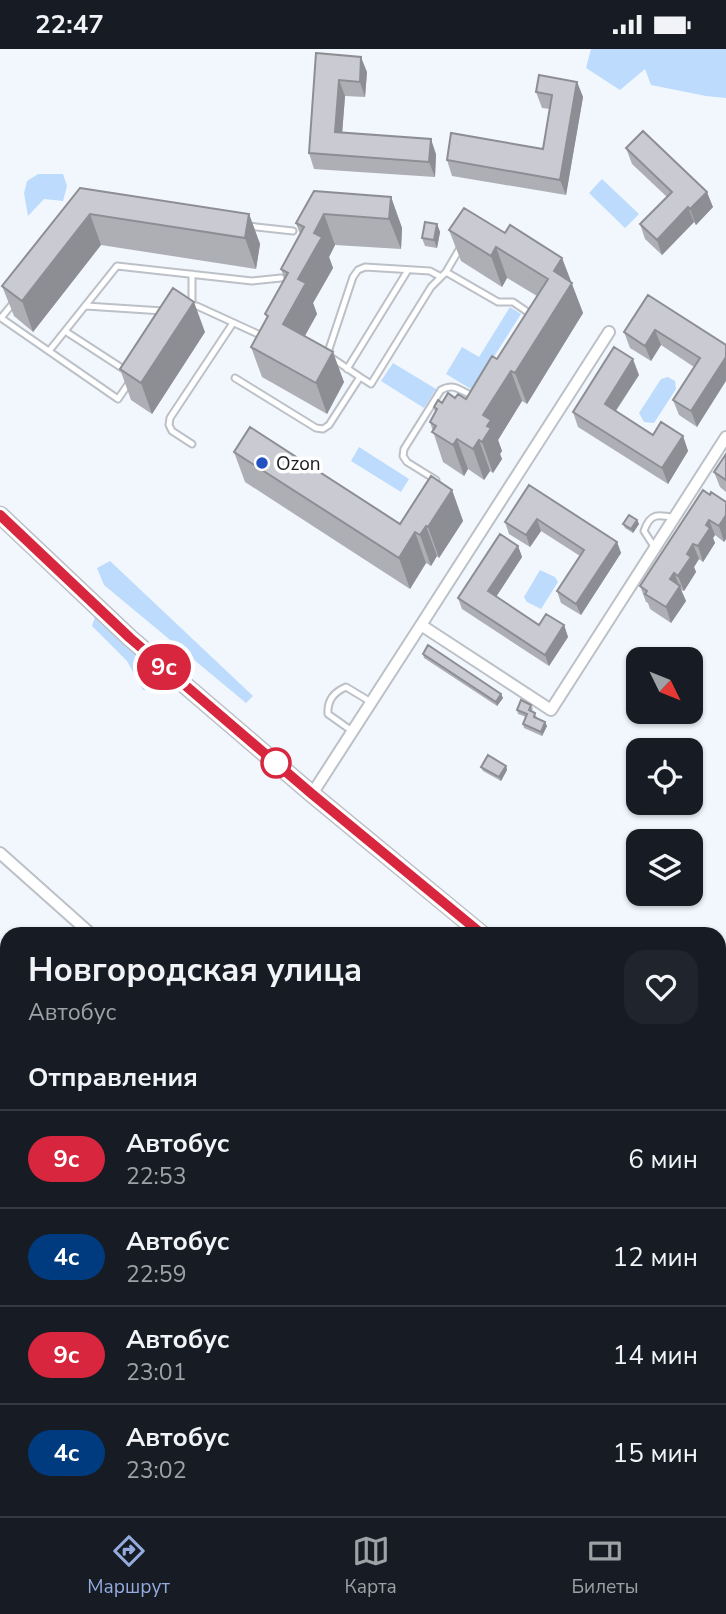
<!DOCTYPE html>
<html lang="ru">
<head>
<meta charset="utf-8">
<style>
	body { margin:0; font-family:"Nunito Sans",sans-serif; background:#20242c; color:#f1f3f6; height:100vh; display:flex; flex-direction:column; font-size:26px; white-space:nowrap }
	* { box-sizing:border-box; margin:0 }
	p { font-size:23px; color:#9ea1a6 }
	.icon { flex:none; width:38px; height:38px; fill:none; stroke:currentColor; stroke-width:2; stroke-linecap:round; stroke-linejoin:round }
	.map { position:relative; flex:1; overflow:hidden }
	.drawer { position:absolute; left:0px; top:878px; width:726px; height:590px; display:flex; flex-direction:column; background:#171b24; border-radius:21px 21px 0 0; box-shadow:0 2px 5px #0004 }
	.drawer>* { flex:none }
	.badge { padding:0 14px; border-radius:23px; font-size:24px; line-height:46px }
	.needle { width:46px; rotate:133deg }
	.fabs { position:absolute; left:626px; top:598px; display:grid; gap:14px }
	.fabs a { display:grid; place-items:center; width:77px; height:77px; border-radius:14px; background:#171b24; box-shadow:0 2px 5px #0004; font-size:35px }
	.map>.badge { position:absolute; translate:-50% -50%; box-shadow:0 0 0 4px #fff }
	h2 { padding:0 28px; font-size:26px; line-height:63px }
	.round { display:grid; place-items:center; flex:none; width:74px; height:74px; border-radius:21px; background:#20242c }
	.overview { display:flex; align-items:center; justify-content:space-between; height:119px; padding:0 28px }
	h1 { font-size:33px; font-weight:700; line-height:52px }
	ul { padding:0; list-style:none }
	li { display:flex; align-items:center; gap:21px; height:98px; padding:0 28px; border-top:2px solid #363941 }
	li div { flex:1 }
	li b { display:block; font-size:26px }
	li em { font-style:normal }
	li .badge { min-width:77px; font-weight:700; text-align:center }
	.status { display:flex; justify-content:space-between; align-items:center; height:49px; padding:0 35px; background:#171b24; direction:ltr }
	.status svg { height:19px; fill:currentColor }
	.menu { display:flex; justify-content:space-around; align-items:center; height:98px; border-top:2px solid #363941; background:#171b24; font-size:19px; color:#9ea1a6 }
	.menu a { display:grid; justify-items:center; gap:4px }
	.menu .current { color:#94abde }
	.map>svg:first-child { display:block }
	.green { fill:#bddbfc }
	.lines { fill:none; stroke-linecap:round; stroke-linejoin:round }
	.lane-casing { stroke:#bcc1c7; stroke-width:9 }
	.street-casing { stroke:#bcc1c7; stroke-width:14 }
	.secondary-casing { stroke:#bcc1c7; stroke-width:19 }
	.lane { stroke:#fff; stroke-width:5 }
	.street { stroke:#fff; stroke-width:10 }
	.secondary { stroke:#eed8d4; stroke-width:16 }
	.wall { fill:#aeafb5 }
	.shaded-wall { fill:#8d8e93 }
	.building { fill:#cacbd2; stroke:#8d8e93; stroke-width:2 }
	.line-casing { stroke:#fff; stroke-width:16 }
	.line { stroke:#d7263d; stroke-width:10 }
	.poi-dot { fill:#2352c0; stroke:#fff; stroke-width:2.5 }
	.stop-dot { fill:#fff; stroke:#d7263d; stroke-width:3.5 }
	.labels { text-anchor:middle; stroke-width:7; stroke-linejoin:round; paint-order:stroke }
	.poi-label { font-size:19px; fill:#1b1d1f; stroke:#fff; text-anchor:start }
</style>
</head>
<body>
<div class="status"><b>22:47</b><svg viewBox="0 0 49 12"><path d="M0 12V9h3v3zM5 12V6h3v6zM10 12V3h3v9zM15 12V0h3v12zM26 1h20v11H26zM47 4h2v5h-2z"/></svg></div>
<div class="map">
<svg width="726" height="1467" viewBox="0 0 726 1467">
	<rect width="100%" height="100%" fill="#f1f7fd"/>
	<path class="green" d="M591,0H726V49L706,47L651,36L645,20L620,41L586,19Z
		M38,125H63L67,137L63,152L44,150L28,167L24,144L27,132Z
		M602,130L639,165L625,179L589,144Z
		M510,258L521,265L490,314L476,343L446,325L462,298L479,308Z
		M393,314L436,340L424,359L381,332Z
		M668,328L675,332L676,340L654,374L644,373L639,364L661,330Z
		M359,398L409,430L401,443L351,412Z
		M110,512L253,647L246,654L104,536L97,519Z
		M540,521L555,528L558,533L541,560L527,553L524,548Z
		M95,568L104,573L159,629L157,640L143,641L127,612L92,577Z"/>
	<g class="lines">
		<defs>
			<path id="lane" d="M248,177L293,182
				M446,223L498,253H513L532,266
				M14,253L1,269L118,350L129,334
				M86,257L163,262
				M190,257H197L258,285
				M192,257V225
				M65,282L125,321
				M49,302L117,217L252,232L281,229
				M347,320L408,221
				M360,328L329,307V300L353,228L358,221L365,218L430,222L441,228
				M235,329L316,379L323,380L329,376L360,328L371,335L431,238L446,223L460,199
				M192,395L172,382L169,376L170,369L233,274
				M436,431L407,413L403,407L404,400L441,341C455,333 461,343 474,347
				M655,499L644,482C650,464 658,465 675,469
				M352,682L328,665C327,652 334,643 346,638L371,653"/>
			<path id="street" d="M421,576L609,283
				M312,745L421,576L551,661L726,388
				M0,804L92,886
				M0,1060L7,1053
				M0,1260L7,1261
				M719,1444L726,1450
				M538,1461L550,1467
				M152,1467L154,1461"/>
			<path id="secondary" d="M0,466L130,589L312,745L483,886
				M719,1058L726,1063"/>
		</defs>
		<use href="#lane" class="lane-casing"/>
		<use href="#street" class="street-casing"/>
		<use href="#secondary" class="secondary-casing"/>
		<use href="#lane" class="lane"/>
		<use href="#street" class="street"/>
		<use href="#secondary" class="secondary"/>
	</g>
	<path class="wall" d="M316,4L367,23L365,48L345,47L342,84L436,105L435,128L314,120L309,104Z
		M577,33L583,48L566,146L452,127L447,111L543,100L550,60L542,59L536,43Z
		M626,99L713,158L696,176L694,173L662,206L645,190L640,175L667,148L632,115Z
		M80,139L249,165L260,195L256,220L101,196L33,283L14,267L2,237Z
		M314,142L391,148L402,179L401,200L335,196L329,208L333,219L313,254L317,265L305,287L344,333L327,365L262,328L251,298L267,269L265,265L285,231L281,220L300,185L296,174Z
		M437,175L440,183L437,199L425,197L422,189Z
		M449,181L505,184L562,209L583,264L527,355L522,352L498,391L502,402L500,405L502,410L493,424L490,422L484,431L468,420L464,427L443,413L430,373L435,363L434,358L455,349L466,350L497,310L537,247L507,229L502,238L461,212Z
		M648,246L726,296L697,378L679,366L673,351L694,318L661,296L651,312L630,299L624,283Z
		M205,283L152,365L131,351L120,320Z
		M639,326L616,362L653,386L683,387L688,402L668,435L578,378L573,363Z
		M234,403L400,475L452,441L463,472L439,509L437,507L431,517L426,514L410,540L245,433Z
		M726,405V443L720,438L714,423Z
		M529,436L617,493L621,504L581,566L561,554L557,542L580,507L541,482L530,498L509,485L505,473Z
		M710,446L726,453V490L724,493L715,486L713,489L715,494L703,513L699,510L694,518L696,523L684,542L681,541L686,552L671,574L650,560L648,554L646,553L640,537Z
		M637,471L639,475L633,484L625,479L623,475Z
		M518,497L522,508L496,548L539,576H564L568,588L549,617L462,560L458,549Z
		M423,605L501,645L503,649L497,657L424,609Z
		M531,656L533,660L531,662L537,668L536,669L547,677L542,687L524,679L523,675L526,668L518,665L517,661Z
		M506,717L507,721L501,732L483,722L481,718Z
		M0,1444L7,1461H17L16,1467H0Z
		M27,1461H43V1467H28Z
		M412,1461H428L425,1467Z"/>
	<path class="shaded-wall" d="M361,8L367,23L365,48L360,33Z
		M339,31L345,47L341,99L335,83Z
		M577,33L583,48L566,146L560,131Z
		M431,90L436,105L435,128L429,113Z
		M707,143L713,158L696,176L690,160Z
		M391,148L402,179L401,200L389,170Z
		M688,158L694,173L662,206L657,191Z
		M90,165L101,196L33,283L22,252Z
		M249,165L260,195L256,220L245,189Z
		M324,165L335,196L329,208L333,219L313,254L317,265L294,306L283,275L314,184Z
		M437,175L440,183L437,199L434,191Z
		M496,198L507,229L502,238L491,207Z
		M562,209L583,264L527,355L515,324L554,222Z
		M194,253L205,283L152,365L141,334Z
		M655,281L661,296L651,312L645,297Z
		M333,303L344,333L327,365L316,334Z
		M726,308V332L697,378L691,362Z
		M633,310L639,326L610,370L605,355Z
		M511,322L522,352L498,391L502,402L500,405L502,410L493,424L482,393L483,366Z
		M683,387L688,402L668,435L662,419Z
		M457,390L468,420L464,427L453,396Z
		M479,391L490,422L484,431L473,400Z
		M452,441L463,472L439,509L428,478Z
		M726,466V490L724,493L719,477Z
		M537,470L541,482L530,498L526,486Z
		M637,471L639,475L633,484L631,480Z
		M709,471L715,486L713,489L715,494L703,513L698,497L706,476Z
		M426,477L437,507L431,517L420,486Z
		M415,483L426,514L410,540L399,509Z
		M617,493L621,504L581,566L576,555Z
		M693,495L699,510L694,518L696,523L684,542L678,527L687,505Z
		M518,497L522,508L492,554L488,542Z
		M674,524L686,552L671,574L666,558L670,530Z
		M564,576L568,588L549,617L545,606Z
		M501,645L503,649L497,657L496,653Z
		M545,673L547,677L542,687L541,683Z
		M506,717L507,721L501,732L499,728Z
		M13,1461H17L16,1467H14Z
		M40,1461H43V1467H41Z
		M104,1461H109L108,1467H103Z
		M218,1461H224L222,1467H216Z
		M423,1461H428L425,1467Z"/>
	<path class="building" d="M316,4L361,8L360,33L339,31L335,83L431,90L429,113L309,104Z
		M539,26L577,33L560,131L447,111L451,84L543,100L552,46L536,43Z
		M643,82L707,143L690,160L688,158L657,191L640,175L672,143L626,99Z
		M80,139L249,165L245,189L90,165L22,252L2,237Z
		M314,142L391,148L389,170L324,165L314,184L322,188L298,230L306,234L283,275L333,303L316,334L251,298L268,267L265,265L288,224L281,220L304,178L296,174Z
		M464,159L505,184L510,176L562,209L554,222L572,234L515,324L511,322L483,366L491,371L487,377L491,379L482,393L479,391L473,400L457,390L453,396L432,383L436,377L430,373L437,360L434,358L438,351L442,354L448,344L455,349L458,345L466,350L492,307L497,310L548,230L496,198L491,207L449,181Z
		M425,173L437,175L434,191L422,189Z
		M173,239L194,253L141,334L120,320Z
		M648,246L726,296V308L691,362L673,351L700,309L655,281L645,297L624,283Z
		M614,298L633,310L605,355L653,386L661,373L683,387L662,419L573,363Z
		M250,378L400,475L431,427L452,441L428,478L426,477L420,486L415,483L399,509L234,403Z
		M726,405V431L714,423Z
		M529,436L617,493L576,555L557,542L584,501L537,470L526,486L505,473Z
		M703,441L710,446L711,443L726,453V466L719,477L709,471L706,476L710,479L698,497L693,495L687,505L691,508L678,527L674,524L670,530L680,537L666,558L645,545L647,542L640,537Z
		M629,466L637,471L631,480L623,475Z
		M500,485L518,497L488,542L539,576L546,565L564,576L545,606L458,549Z
		M428,596L501,645L496,653L423,605Z
		M521,651L531,656L529,661L535,664L534,668L545,673L541,683L523,675L527,665L517,661Z
		M488,706L506,717L499,728L481,718Z
		M0,1444H7V1461H13V1464L0,1463Z
		M27,1461H40V1464L27,1463Z
		M77,1461H104L103,1467H90L76,1464Z
		M204,1461H218L216,1467L203,1466Z
		M613,1463L621,1467H611Z"/>
	<g class="lines">
		<defs>
			<path id="line" d="M0,466L130,589L312,745L483,886"/>
		</defs>
		<use href="#line" class="line-casing"/>
		<use href="#line" class="line"/>
	</g>
	<circle class="poi-dot" cx="262" cy="414" r="7"/>
	<circle class="stop-dot" cx="276" cy="714" r="14"/>
	<g class="labels">
		<g class="poi-label">
			<text x="276" y="421">Ozon</text>
		</g>
	</g>
</svg>
<div class="fabs">
<a><svg class="needle" viewBox="-14 -14 28 28"><path d="M0-13l5 13h-10z" fill="#e53935"/><path d="M0 13l5-13h-10z" fill="#9ea1a6"/></svg></a>
<a><svg class="icon" aria-label="locate" viewBox="0 0 24 24"><circle cx="12" cy="12" r="6"/><path d="M12 2v4M12 18v4M2 12h4M18 12h4"/></svg></a>
<a><svg class="icon" aria-label="layers" viewBox="0 0 24 24"><path d="M12 4l9 5-9 5-9-5zM3 14l9 5 9-5"/></svg></a>
</div>
<b class="badge" style="left:164px;top:618px;background:#d7263d;color:#fff">9с</b>
<section class="drawer">
<div class="overview"><div><h1>Новгородская улица</h1><p>Автобус</p></div><a class="round"><svg class="icon" aria-label="heart" viewBox="0 0 24 24"><path d="M12 20l-8-8c-3-5 5-10 8-4 3-6 11-1 8 4z"/></svg></a></div>
<h2>Отправления</h2>
<ul>
<li><span class="badge" style="background:#d7263d;color:#fff">9с</span><div><b>Автобус</b><p>22:53</p></div><em>6 мин</em></li>
<li><span class="badge" style="background:#003b80;color:#fff">4с</span><div><b>Автобус</b><p>22:59</p></div><em>12 мин</em></li>
<li><span class="badge" style="background:#d7263d;color:#fff">9с</span><div><b>Автобус</b><p>23:01</p></div><em>14 мин</em></li>
<li><span class="badge" style="background:#003b80;color:#fff">4с</span><div><b>Автобус</b><p>23:02</p></div><em>15 мин</em></li>
</ul>
</section>
</div>
<nav class="menu">
<a class="current"><svg class="icon" aria-label="directions" viewBox="0 0 24 24"><path d="M12 3l9 9-9 9-9-9zM9 14v-3h6M13 9l2 2-2 2"/></svg>Маршрут</a>
<a><svg class="icon" aria-label="map" viewBox="0 0 24 24"><path d="M3 6l6-2 6 2 6-2v14l-6 2-6-2-6 2zM9 4v14M15 6v14"/></svg>Карта</a>
<a><svg class="icon" aria-label="tickets" viewBox="0 0 24 24"><path d="M3 7h18v10H3zM15 7v10"/></svg>Билеты</a>
</nav>
</body>
</html>
